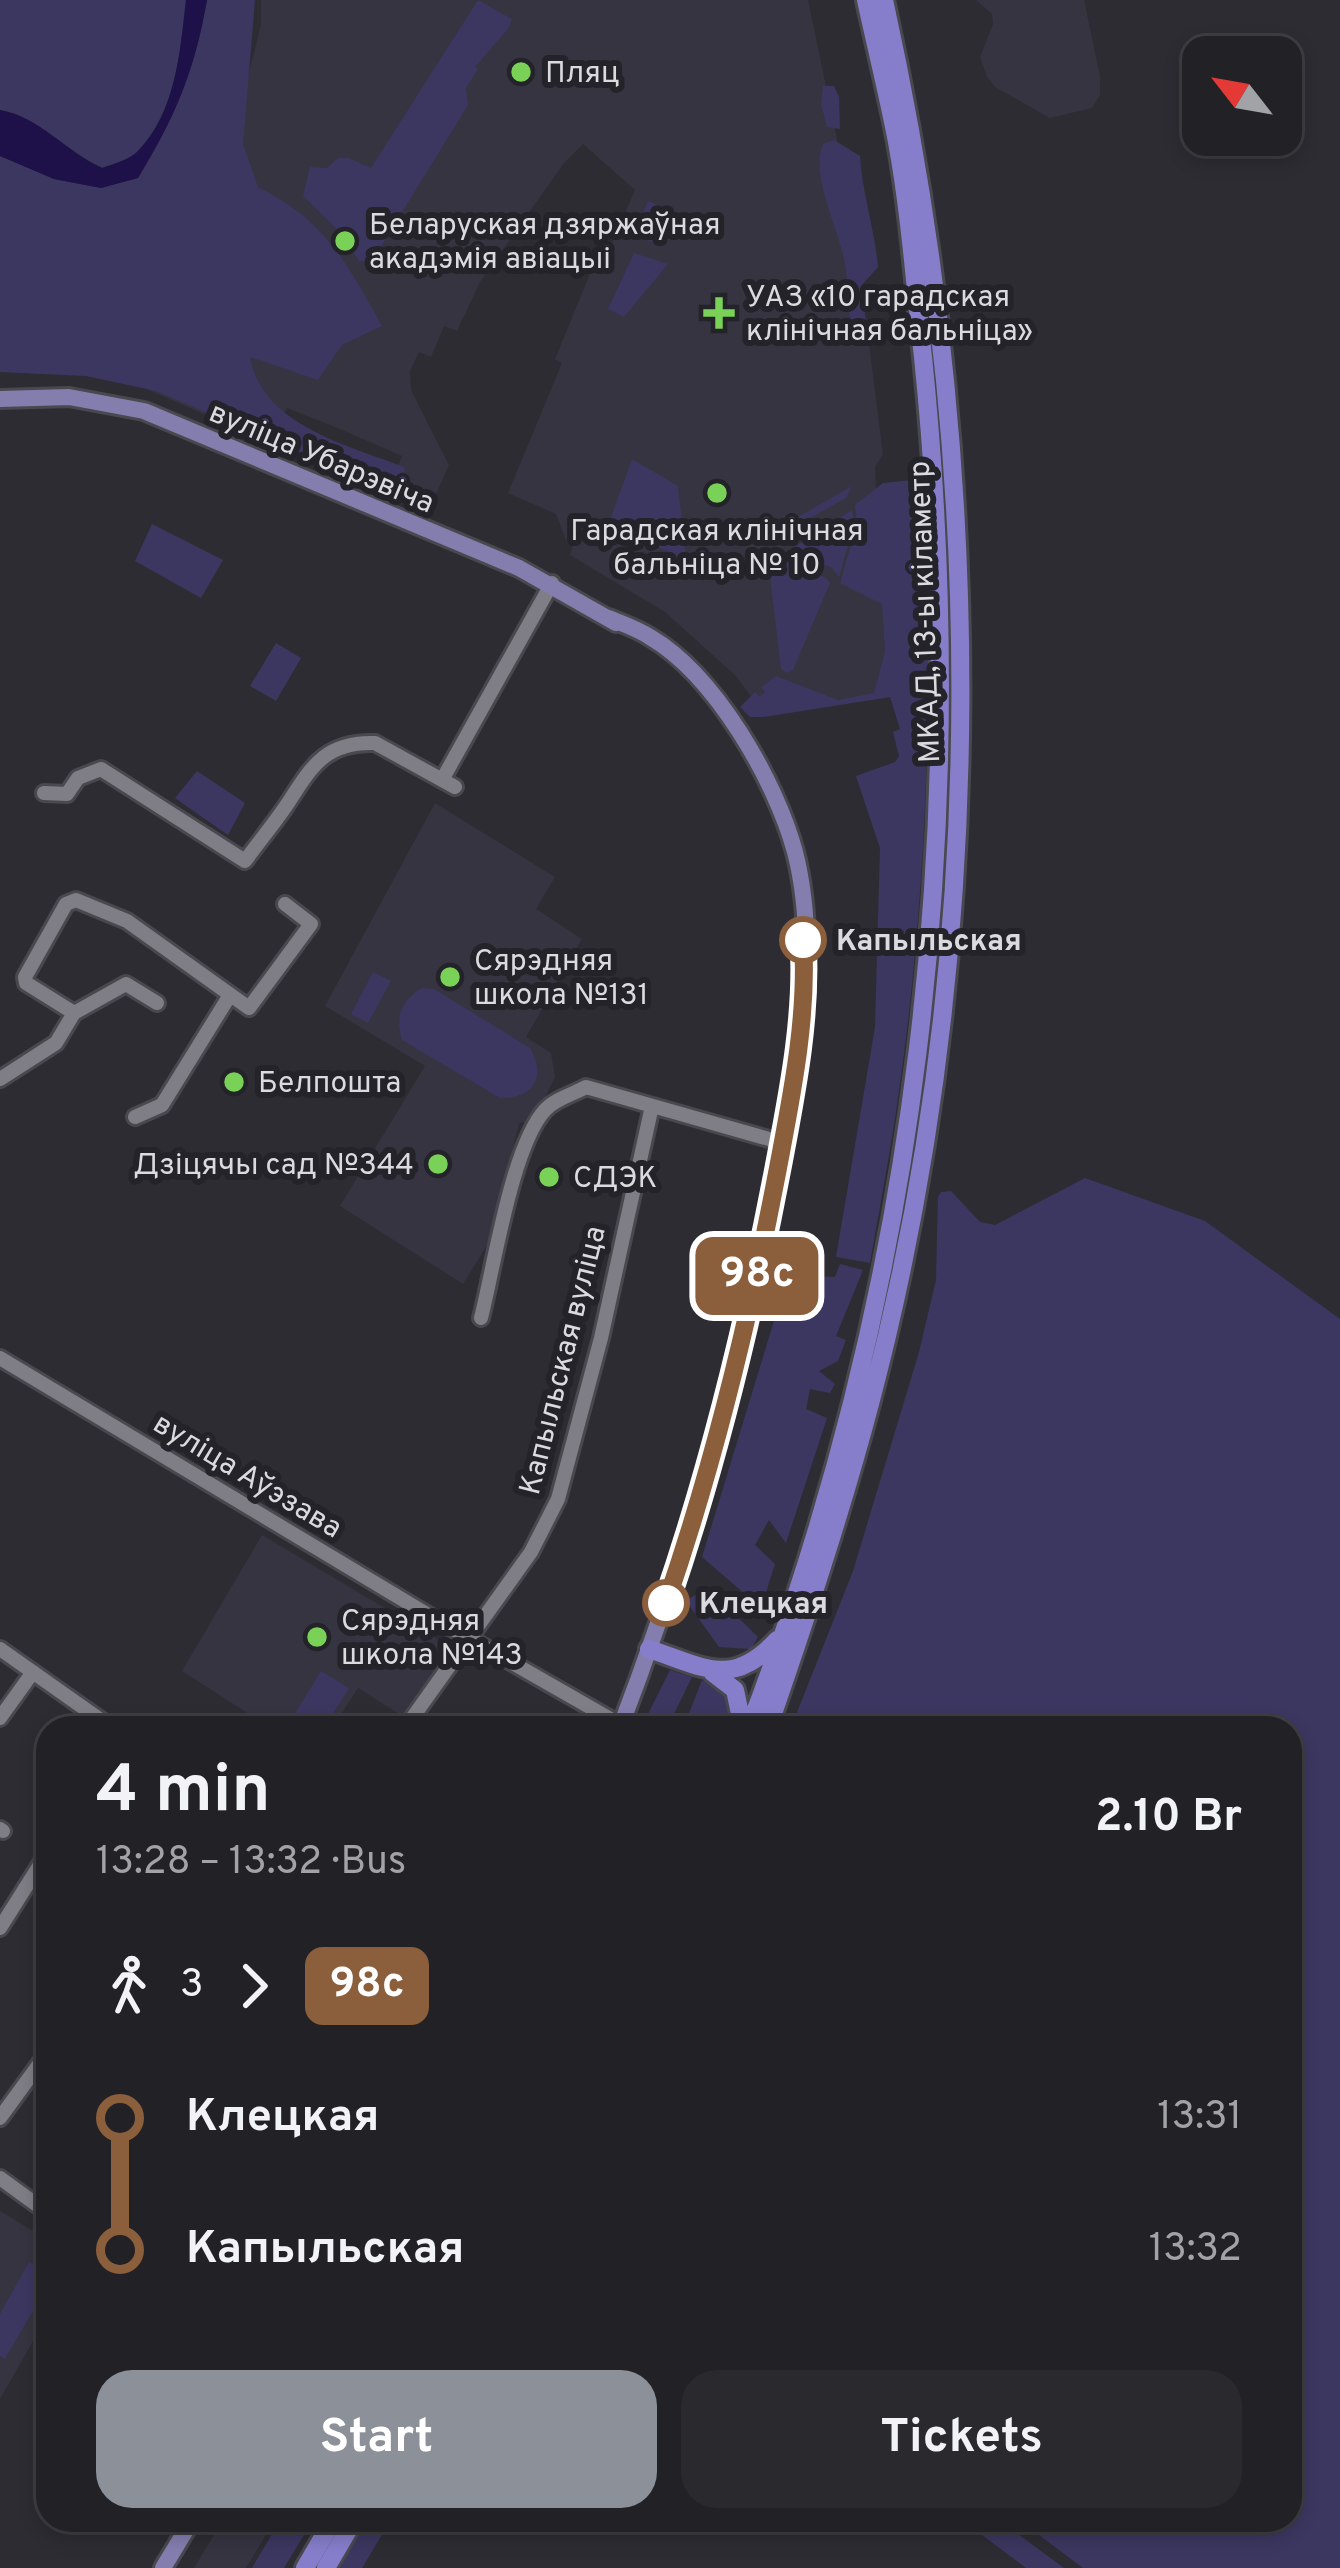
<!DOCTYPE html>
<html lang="en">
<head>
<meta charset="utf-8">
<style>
	body { margin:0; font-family:Overpass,sans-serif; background:#2a292e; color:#f1f3f6; height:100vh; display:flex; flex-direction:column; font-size:45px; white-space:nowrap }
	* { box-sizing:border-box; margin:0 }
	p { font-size:39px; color:#a2a3a7 }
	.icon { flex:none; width:66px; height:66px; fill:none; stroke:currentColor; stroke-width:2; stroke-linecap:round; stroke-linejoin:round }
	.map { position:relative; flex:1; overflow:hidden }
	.details { position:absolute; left:36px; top:1716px; width:1266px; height:816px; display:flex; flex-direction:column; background:#222126; border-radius:36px; box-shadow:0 6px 18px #0003,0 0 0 3px #3f3e43 }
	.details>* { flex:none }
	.badge { padding:0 24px; border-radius:18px; font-size:42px; line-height:78px }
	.needle { width:78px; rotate:301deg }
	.fabs { position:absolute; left:1182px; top:36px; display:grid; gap:24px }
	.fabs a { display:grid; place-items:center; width:120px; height:120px; border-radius:24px; background:#222126; box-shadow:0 6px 18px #0003,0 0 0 3px #3f3e43; font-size:60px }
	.map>.badge { position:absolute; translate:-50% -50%; box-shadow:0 0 0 6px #fff }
	.legs { display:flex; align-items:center; gap:18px; height:132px; padding:0 60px; font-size:39px }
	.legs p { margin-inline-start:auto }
	.summary { display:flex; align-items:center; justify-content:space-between; height:204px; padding:0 60px }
	h1 { font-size:66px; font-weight:700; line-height:90px }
	.action { display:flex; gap:24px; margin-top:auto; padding:24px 60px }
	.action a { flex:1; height:138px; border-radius:36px; background:#8c9099; color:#fff; font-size:48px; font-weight:700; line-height:138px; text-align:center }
	.action a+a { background:#2a292e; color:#f1f3f6 }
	ul { padding:0 60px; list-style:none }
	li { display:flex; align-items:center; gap:42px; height:132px; font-size:45px }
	li i { display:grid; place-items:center; width:18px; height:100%; margin:0 15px; background:currentColor }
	li i::after { content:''; width:30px; height:30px; margin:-15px; border:9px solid; border-radius:50%; background:#222126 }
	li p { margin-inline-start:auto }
	li:first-child i { background:linear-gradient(#0000 50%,currentColor 0) }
	li:last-child i { background:linear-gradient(currentColor 50%,#0000 0) }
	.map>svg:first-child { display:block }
	.built { fill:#353440 }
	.green { fill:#3c3760 }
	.water { fill:#1e1049 }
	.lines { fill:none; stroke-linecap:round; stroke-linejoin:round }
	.minor-casing { stroke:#48484e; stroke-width:20 }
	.major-casing { stroke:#48484e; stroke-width:22 }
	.highway-casing { stroke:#48484e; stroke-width:24 }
	.minor { stroke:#7f7e86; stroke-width:14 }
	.major { stroke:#847eaf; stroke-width:16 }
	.highway { stroke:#877ecb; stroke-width:18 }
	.line-1-casing { stroke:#fff; stroke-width:27 }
	.line-1 { stroke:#8b5e3c; stroke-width:18 }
	.poi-dot { fill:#7ad157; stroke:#232329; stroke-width:4.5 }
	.stop-1-dot { fill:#fff; stroke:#8b5e3c; stroke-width:6 }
	.labels { text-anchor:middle; stroke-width:12; stroke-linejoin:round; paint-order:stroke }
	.poi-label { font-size:30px; fill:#dadadf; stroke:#232329; text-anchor:start }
	.street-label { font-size:30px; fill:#dadadf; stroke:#232329 }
	.stop-label { font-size:30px; font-weight:bold; fill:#dadadf; stroke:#232329; text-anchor:start }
</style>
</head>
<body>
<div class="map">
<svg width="1340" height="2568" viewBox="0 0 1340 2568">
	<rect width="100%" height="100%" fill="#2d2c33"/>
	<path class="built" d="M261,0H808L852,211L883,454L875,467L876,489L900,695L766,717L736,676L665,612L570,555L574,543L566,540L556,514L508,493L562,363L555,359L594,264L602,266L635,190L583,144L564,163L480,282L457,331L444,326L431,357L419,352L410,371L411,390L449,465L433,501L391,483L402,456L340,429L287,408L269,442L128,381L245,89L261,24Z
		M976,0H1084L1100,76V95L1092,108L1050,118L995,87L987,77L980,57L993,24L992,14Z
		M435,803L555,877L536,909L582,939L526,1037L551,1053L555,1077L539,1110L528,1122L519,1123L494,1234L463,1284L340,1206L425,1066L325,1006Z
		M262,1535L452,1648L404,1717L358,1688L332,1728H271L182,1671Z
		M0,2211L48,2240V2315L0,2399Z
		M223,2520H252L269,2530L246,2568H194Z"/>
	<path class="green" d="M0,0H186C180,52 176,112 137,152C129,160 113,164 103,168C66,152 40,117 0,110Z
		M207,0H255L243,144L258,187C326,221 346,262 382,326L342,345L318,380L250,357C262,425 347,445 404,467L408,498L156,391L86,376L0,372V156L54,179L101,188L138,178C176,115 194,73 207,0Z
		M478,0L512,19L508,29L475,67L478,69L466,88L468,105L372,261H359L340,232L303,196L310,167L327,168L338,158H349L371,168Z
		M823,86H834L839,97L840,129L827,127L821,104Z
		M834,140L860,156C862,193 875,230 878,267L861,286L868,338L856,340C846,318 849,288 845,264C840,231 809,174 823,144Z
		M648,201L676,212L660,246L634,234Z
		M634,253L668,264L624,317L608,309Z
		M632,459L678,486L686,560L620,529L610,520Z
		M912,480L914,507L926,540C932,724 925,909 899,1091C891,1148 880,1206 870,1263L836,1257L875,1027L880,848L856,776L895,762L899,756L893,732L900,729L890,697L763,717H750L740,707L755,692L760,697L765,692L761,687L776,676L838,700L874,693L885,652L882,604L840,583L857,524L855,505L883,483Z
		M852,486L846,498L770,540L772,532Z
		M852,510L854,524L839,577L832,568L790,550Z
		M152,524L223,560L201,598L135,561Z
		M772,555L826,578L830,583L793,670L787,673L781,669L769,568Z
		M276,643L301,658L276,701L250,686Z
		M197,771L245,803L228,835L175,798Z
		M373,972L391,981L368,1023L351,1014Z
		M422,988L434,989L530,1048C547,1077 533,1099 500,1098L402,1040C395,1016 401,1001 422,988Z
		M1085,1178L1205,1221L1340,1319V2568H1083L1019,2520H1290V1728H796L794,1720L853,1571L919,1352L936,1280L938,1197L941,1192L951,1191L980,1222L995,1225Z
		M840,1264L863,1270L836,1336L846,1340L838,1361L819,1371L835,1384L830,1393L810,1389L806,1409L827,1418L786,1543L769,1520L755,1545L775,1564L761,1608L702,1557L788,1275L835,1277Z
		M707,1587L758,1637L751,1649L719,1647L686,1601Z
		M670,1670L692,1677L667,1728H641Z
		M321,1671L349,1688L324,1728H286Z
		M702,1680L719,1687L730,1699L726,1728H694L697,1720L688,1716Z
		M29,2262L48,2273V2285L5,2359L0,2356V2314Z
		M267,2520H313L284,2568H252L275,2529Z
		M365,2520H391L362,2568H337Z
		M962,2520H999L1064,2568H1026Z"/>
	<path class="water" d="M186,0H207C194,73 176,115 138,178L101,188L54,179L0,156V110C40,117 66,152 102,168C113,164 129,160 137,152C176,113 180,52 186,0Z"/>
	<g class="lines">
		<defs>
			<path id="minor" d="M442,780L552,583
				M44,793L67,794L78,778L101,769L245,861C258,843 273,825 286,806C310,770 323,741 375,743L455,787
				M74,1013L26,983L25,977L66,904L76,900L127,921L249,1008L311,924L285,904
				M0,1079L56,1043L74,1013L126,984L157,1003
				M135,1117L162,1105L230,995
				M481,1318C494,1267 512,1146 545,1110C555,1099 573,1094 586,1087L783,1143
				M0,1358L425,1613L621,1725
				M0,1649L112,1728
				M0,1718L33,1672
				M405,1728L531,1552L558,1499L601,1338L652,1106
				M0,1829L3,1831
				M0,1928L48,1852
				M0,2118L48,2052
				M0,2178L48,2213"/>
			<path id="major" d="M0,399L69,397L144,411L519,568L616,623
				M609,618C623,624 638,629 650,637C715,675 776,781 795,852C821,953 797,1068 778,1168C741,1360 690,1546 620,1728
				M163,2568L192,2520"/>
			<path id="highway" d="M649,1649C704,1667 732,1689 777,1640
				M713,1673L735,1690L743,1728
				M749,1728C918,1288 971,826 923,357C915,286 910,213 897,142C888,94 876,47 866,0
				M768,1728C806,1619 842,1511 871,1400C991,944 985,458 884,0
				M305,2568L333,2520
				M326,2568L354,2520"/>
		</defs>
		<use href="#minor" class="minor-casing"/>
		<use href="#major" class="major-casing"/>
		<use href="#highway" class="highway-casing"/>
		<use href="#minor" class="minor"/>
		<use href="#major" class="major"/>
		<use href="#highway" class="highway"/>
	</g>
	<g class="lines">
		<defs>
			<path id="line-1" d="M666,1603C715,1461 750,1315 778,1168C792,1094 808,1016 803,940"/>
		</defs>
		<use href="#line-1" class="line-1-casing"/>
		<use href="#line-1" class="line-1"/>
	</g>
	<g class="poi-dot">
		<circle cx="521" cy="72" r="12"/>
		<circle cx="345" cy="241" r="12"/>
		<path d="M713 295h12v12h12v12h-12v12h-12v-12h-12v-12h12z"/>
		<circle cx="717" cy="493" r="12"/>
		<circle cx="450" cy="977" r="12"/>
		<circle cx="234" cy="1082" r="12"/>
		<circle cx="438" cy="1164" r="12"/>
		<circle cx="549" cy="1177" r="12"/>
		<circle cx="317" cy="1637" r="12"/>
	</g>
	<g class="stop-1-dot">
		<circle cx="803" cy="940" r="21"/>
		<circle cx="666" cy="1603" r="21"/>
	</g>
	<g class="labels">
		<g class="poi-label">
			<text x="545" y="82">Пляц</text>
			<text x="369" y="234">Беларуская дзяржаўная<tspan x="369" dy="34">акадэмія авіацыі</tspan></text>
			<text x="746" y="306">УАЗ «10 гарадская<tspan x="746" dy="34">клінічная бальніца»</tspan></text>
			<text x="717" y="540" text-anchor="middle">Гарадская клінічная<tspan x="717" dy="34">бальніца № 10</tspan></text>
			<text x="474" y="970">Сярэдняя<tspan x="474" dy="34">школа №131</tspan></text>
			<text x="258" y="1092">Белпошта</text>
			<text x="414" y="1174" text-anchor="end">Дзіцячы сад №344</text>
			<text x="573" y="1187">СДЭК</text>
			<text x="341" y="1630">Сярэдняя<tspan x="341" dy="34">школа №143</tspan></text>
		</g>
		<g class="street-label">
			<text transform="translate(322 457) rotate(23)" y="10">вуліца Убарэвіча</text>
			<text transform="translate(924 612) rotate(-92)" y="10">МКАД, 13-ы кіламетр</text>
			<text transform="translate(562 1360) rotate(-76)" y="10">Капыльская вуліца</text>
			<text transform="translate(248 1475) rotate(31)" y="10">вуліца Аўэзава</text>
		</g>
		<g class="stop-label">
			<text x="836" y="950">Капыльская</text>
			<text x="699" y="1613">Клецкая</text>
		</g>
	</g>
</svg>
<div class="fabs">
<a><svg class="needle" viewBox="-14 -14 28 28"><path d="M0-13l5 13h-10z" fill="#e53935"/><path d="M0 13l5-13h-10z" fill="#a2a3a7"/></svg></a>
</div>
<b class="badge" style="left:757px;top:1276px;background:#8b5e3c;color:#fff">98с</b>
<section class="details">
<div class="summary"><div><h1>4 min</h1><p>13:28 – 13:32 · Bus</p></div><b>2.10 Br</b></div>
<div class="legs"><svg class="icon" aria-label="walk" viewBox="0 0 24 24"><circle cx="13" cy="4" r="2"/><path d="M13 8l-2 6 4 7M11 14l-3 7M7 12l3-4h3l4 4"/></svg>3<svg class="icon" aria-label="forward" viewBox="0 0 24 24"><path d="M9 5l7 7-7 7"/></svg><b class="badge" style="background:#8b5e3c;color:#fff">98с</b></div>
<ul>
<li><i style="color:#8b5e3c"></i><b>Клецкая</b><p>13:31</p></li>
<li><i style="color:#8b5e3c"></i><b>Капыльская</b><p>13:32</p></li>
</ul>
<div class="action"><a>Start</a><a>Tickets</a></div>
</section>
</div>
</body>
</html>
